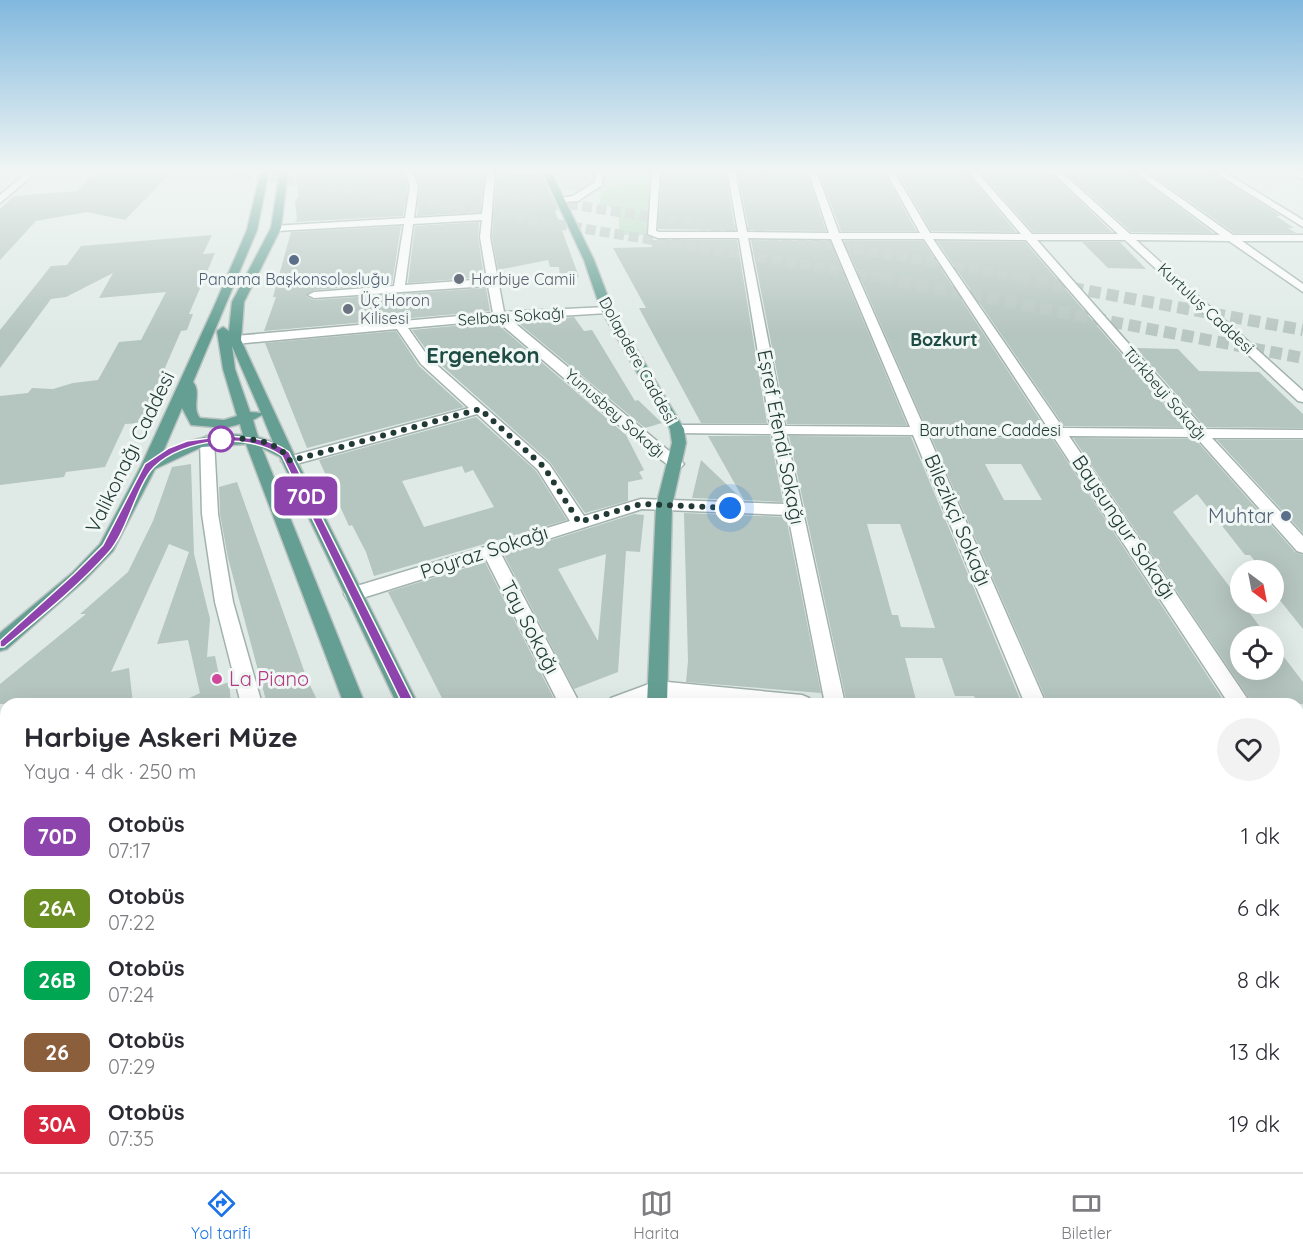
<!DOCTYPE html>
<html lang="tr">
<head>
<meta charset="utf-8">
<style>
	body { margin:0; font-family:Quicksand,sans-serif; background:#f2f2f3; color:#2b2b33; height:100vh; display:flex; flex-direction:column; font-size:22px; white-space:nowrap }
	* { box-sizing:border-box; margin:0 }
	p { font-size:20px; color:#7c7c81 }
	.icon { flex:none; width:33px; height:33px; fill:none; stroke:currentColor; stroke-width:2; stroke-linecap:round; stroke-linejoin:round }
	.map { position:relative; flex:1; overflow:hidden }
	.side { position:absolute; left:0px; top:698px; width:1304px; height:476px; display:flex; flex-direction:column; background:#fff; border-radius:18px 18px 0 0; box-shadow:0 6px 24px #0002 }
	.side>* { flex:none }
	.badge { padding:0 12px; border-radius:9px; font-size:21px; line-height:39px }
	.needle { width:39px; rotate:148deg }
	.buttons { position:absolute; left:1230px; top:560px; display:grid; gap:12px }
	.buttons a { display:grid; place-items:center; width:54px; height:54px; border-radius:50%; background:#fff; box-shadow:0 6px 24px #0002; font-size:30px }
	.you { position:absolute; width:30px; height:30px; margin:-15px; border:4px solid #fff; border-radius:50%; background:#1a73e8; box-shadow:0 0 0 9px #1a73e833 }
	.map>.badge { position:absolute; translate:-50% -50%; box-shadow:0 0 0 3px #fff }
	.round { display:grid; place-items:center; flex:none; width:63px; height:63px; border-radius:32px; background:#f2f2f3 }
	.overview { display:flex; align-items:center; justify-content:space-between; height:102px; padding:0 24px }
	h1 { font-size:28px; font-weight:700; line-height:45px }
	ul { padding:0; list-style:none }
	li { display:flex; align-items:center; gap:18px; height:72px; padding:0 24px }
	li div { flex:1 }
	li b { display:block; font-size:22px }
	li em { font-style:normal }
	li .badge { min-width:66px; font-weight:700; text-align:center }
	.dock { display:flex; justify-content:space-around; align-items:center; height:84px; border-top:2px solid #e1e1e2; background:#fff; font-size:16px; color:#7c7c81 }
	.dock a { display:grid; justify-items:center; gap:3px }
	.dock .on { color:#1a73e8 }
	.map>svg:first-child { display:block }
	.built { fill:#cedad5 }
	.green { fill:#b9dbc4 }
	.building { fill:#b5c5bf; fill-rule:evenodd }
	.lines { fill:none; stroke-linecap:round; stroke-linejoin:round }
	.major-tunnel-far1 { stroke:#b9c7c3; stroke-width:10; stroke-dasharray:10 4.5; stroke-linecap:butt }
	.major-tunnel { stroke:#b9c7c3; stroke-width:12; stroke-dasharray:12 6; stroke-linecap:butt }
	.minor-casing { stroke:#a2b2ad; stroke-width:3 }
	.major-casing { stroke:#bcc4c2; stroke-width:3 }
	.minor { fill:#fff; fill-rule:evenodd }
	.major { fill:#659f93; fill-rule:evenodd }
	.line { fill:#8e44ad; stroke:#fff; stroke-width:1.5 }
	.walk { stroke:#213a35; stroke-width:6; stroke-dasharray:0 10.8 }
	.service-dot { fill:#5c6f8a; stroke:#f0f7f4; stroke-width:2 }
	.worship-dot { fill:#6b7280; stroke:#f0f7f4; stroke-width:2 }
	.stop-dot { fill:#fff; stroke:#8e44ad; stroke-width:3 }
	.hotel-dot { fill:#d1479c; stroke:#f0f7f4; stroke-width:2 }
	.labels { text-anchor:middle; stroke-width:6; stroke-linejoin:round; paint-order:stroke }
	.far-service-label { font-size:16px; fill:#4e5e75; stroke:#f0f7f4 }
	.far-worship-label { font-size:16px; fill:#5b616d; stroke:#f0f7f4; text-anchor:start }
	.far-street-label { font-size:16px; fill:#213a35; stroke:#f0f7f4 }
	.far-neighbourhood-label { font-size:18px; font-weight:bold; fill:#1e4b43; stroke:#f0f7f4 }
	.street-label { font-size:20px; fill:#213a35; stroke:#f0f7f4 }
	.service-label { font-size:20px; fill:#4e5e75; stroke:#f0f7f4; text-anchor:end }
	.hotel-label { font-size:20px; fill:#b23c85; stroke:#f0f7f4; text-anchor:start }
	.far-district-label { font-size:22px; font-weight:bold; fill:#1e4b43; stroke:#f0f7f4 }
</style>
</head>
<body>
<div class="map">
<svg width="1303" height="1172" viewBox="0 0 1303 1172">
	<rect width="100%" height="100%" fill="#dfeae6"/>
	<path class="built" d="M554,170H607L608,173L623,178L622,185L601,192L564,190Z
		M43,1167H416L418,1172H35Z"/>
	<path class="green" d="M607,170H650L647,235H619V210L600,203L601,192L622,185L623,179L608,173Z"/>
	<path class="building" d="M98,170H174L125,220L87,212L36,221L0,260V209L14,196L77,191Z
		M294,170H402L408,186L403,216L294,222L297,220L295,202L299,195Z
		M414,170H485L480,212L417,216L420,186Z
		M497,170H511V174L541,173L558,210L555,211L579,277L560,279L559,267H550L548,260L498,270L492,237Z
		M662,170H725L735,230L658,229Z
		M737,170H806L826,231L749,230Z
		M818,170H883L916,231H841Z
		M896,170H965L1016,232L931,231Z
		M978,170H1048L1112,232H1033Z
		M1062,170H1130L1213,233L1131,232Z
		M1145,170H1209L1281,216H1276L1294,228H1288L1296,233H1234Z
		M479,222L478,237L484,277L408,283L415,226Z
		M401,226L392,284L314,290L306,296L314,300L486,288L490,311L264,331L276,297H273L291,232Z
		M212,235L203,254L215,253L189,314H193L187,330L181,331L141,423L125,424L105,467L66,472L64,477L0,485V396L28,393L32,388L53,389L73,383L98,380L119,342L141,340L166,292L99,298L113,273L66,297L51,299L0,368V330L51,266L67,265L81,246Z
		M652,240H737L767,423H701L639,308H646L613,248L652,247Z
		M751,240L830,241L907,425L787,424Z
		M844,241H923L1044,426L925,425Z
		M937,241L1025,242L1184,427L1064,426Z
		M1082,242H1120L1146,269L1108,268Z
		M574,317L584,331L592,330L635,401L638,400L662,423L645,428L516,321Z
		M495,322L626,435L644,470L639,472L643,479L628,482V501L585,513L550,462L431,356L412,330Z
		M396,331L419,366L464,407L307,448L265,343Z
		M1136,348L1178,349L1199,371L1259,372L1303,414V428L1205,427Z
		M476,417L536,471L567,520L374,576L366,552L352,525L349,526L319,460ZM462,466L465,473L473,470L494,507L424,527L402,481Z
		M708,436H770L783,502L744,500Z
		M789,436L911,437L1022,704H977L974,696H955L942,658H905L917,704H847ZM867,524H900L935,628L901,627L898,615H892Z
		M931,437L1052,438L1226,704H1048ZM985,464H1021L1042,500H1004Z
		M1073,438L1195,439L1295,552L1303,555V629L1274,593H1280L1274,585V570H1262L1250,555H1245L1197,494L1173,512L1267,636H1240V669H1274V644L1303,682V704H1253Z
		M1217,440H1303V533Z
		M701,460L743,500L692,498Z
		M191,464L194,554L210,619L207,657L215,656L221,685L229,682L231,704H177L200,693L188,640L157,644L189,552L169,544L111,672L129,668L133,704H0V684L86,614H80L128,572L153,521L172,467Z
		M237,482L307,679L319,704H267L228,558L220,514L219,487Z
		M684,513L786,517L821,693L686,682L688,661Z
		M634,514L644,515L640,552L626,551L618,672L574,689L504,555ZM606,554L605,565L598,641L558,569Z
		M485,562L553,697L554,704H445L388,592Z"/>
	<g class="lines">
		<path class="major-tunnel-far1" d="M228,170L889,279
			M353,170L904,257L1026,279"/>
		<path class="major-tunnel" d="M881,278L1303,358
			M1018,278L1303,330"/>
		<defs>
			<path id="minor" d="M30,170H39L0,203V195Z
				M404,170H412L418,186L414,218L482,214L487,170H495L490,237L504,312L607,307L613,310L607,313L510,319L681,461L684,464L681,467H671L648,450L496,320L408,328L429,358L549,464L584,516L641,499L786,504L772,434L677,433L670,429L677,425H770L739,238H658L648,234L652,170H660L656,231L659,232H738L727,170H735L747,232L829,233L808,170H816L839,233H920L885,170H893L930,233L1021,234L967,170H975L1032,234H1118L1050,170H1059L1130,234L1220,235L1132,170H1141L1233,235H1303V241H1242L1303,284V292L1229,241L1136,240L1303,391V402L1298,401L1125,240H1037L1204,429L1303,430V438H1212L1303,536V553L1297,551L1196,437L1069,436L1251,704H1229L1053,436L928,435L1046,704H1025L913,435L786,434L845,704H825L788,515L642,509L501,554L580,704H559L486,559L353,601L347,599L344,594L347,589L570,521L538,470L477,414L289,466L281,461L284,458L469,408L421,364L397,329L235,344L229,340L235,336L493,313L488,286L314,298L308,295L314,292L394,286L404,224L276,231L271,228L273,226L405,218L410,186ZM482,220L480,237L487,279L405,285L413,224ZM748,238L831,239L910,427L785,426ZM841,239H924L1048,428L924,427ZM933,239L1026,240L1189,429L1063,428Z
				M596,170H604L602,185L578,201L559,202V198L573,196L595,182Z
				M1211,170H1221L1303,220V227Z
				M1287,170L1303,173V179L1288,172Z
				M207,436L214,440L218,514L233,602L262,704H241L215,602L202,514L200,440Z
				M657,681L802,695L809,698L812,704H716L658,697L642,704H608L611,698Z
				M1298,780L1303,782V809L1298,806Z
				M6,1020V1050L0,1052V1022Z
				M913,1167H945L946,1172H914Z
				M1218,1167H1250L1252,1172H1220Z"/>
			<path id="major" d="M261,170H269L257,230L193,382C202,392 191,407 200,418L224,420L237,416L223,369L217,331L223,327L229,331L232,302L271,228L280,170H288L281,228L244,302L241,340L297,461L418,704H397L280,457L262,448L365,704H344L246,444L202,447L155,469L113,551L84,581L7,649L0,651V633L72,573L100,544L141,466L213,309L247,230ZM232,346L261,413L250,412L235,369ZM182,408L191,425L225,428L240,424L243,435C215,432 188,440 163,452ZM262,415L273,442L258,437L253,420Z
				M542,170H550L594,260L613,310L684,429L686,443L672,506L667,704H647L656,506L672,443L670,429L601,310L584,260Z
				M1303,927V953L1298,954V928Z
				M569,1167H602L604,1172H571Z
				M650,1167H683L685,1172H652Z"/>
		</defs>
		<use href="#minor" class="minor-casing"/>
		<use href="#major" class="major-casing"/>
		<use href="#minor" class="minor"/>
		<use href="#major" class="major"/>
	</g>
	<linearGradient id="sky" x2="0" y2="1"><stop stop-color="#81b8de"/><stop offset="0.51" stop-color="#f1f6f4"/><stop offset="1" stop-color="#f1f6f4" stop-opacity="0"/></linearGradient>
	<rect width="1303" height="334" fill="url(#sky)"/>
	<path class="line" d="M224,436C247,437 270,438 289,452L415,704L413,707H404L282,456C247,432 184,438 154,467C137,484 127,532 109,552C78,587 40,617 4,647H0V641L74,574L103,545L145,464L169,448L187,441Z"/>
	<g class="lines">
		<path class="walk" d="M221,439C243,437 279,439 290,461L480,409L544,467L579,522L641,504L730,508"/>
	</g>
	<g class="service-dot">
		<circle cx="294" cy="260" r="6"/>
		<circle cx="1286" cy="516" r="6"/>
	</g>
	<g class="worship-dot">
		<circle cx="459" cy="279" r="6"/>
		<circle cx="348" cy="309" r="6"/>
	</g>
	<circle class="stop-dot" cx="221" cy="439" r="12"/>
	<circle class="hotel-dot" cx="217" cy="679" r="6"/>
	<g class="labels">
		<g class="far-service-label">
			<text x="294" y="285">Panama Başkonsolosluğu</text>
		</g>
		<g class="far-worship-label">
			<text x="471" y="285">Harbiye Camii</text>
			<text x="360" y="306">Üç Horon<tspan x="360" dy="18">Kilisesi</tspan></text>
		</g>
		<g class="far-street-label">
			<text transform="translate(1206 308) rotate(43)" y="6">Kurtuluş Caddesi</text>
			<text transform="translate(511 316) rotate(-4)" y="6">Selbaşı Sokağı</text>
			<text transform="translate(638 360) rotate(61)" y="6">Dolapdere Caddesi</text>
			<text transform="translate(1165 393) rotate(49)" y="6">Türkbeyi Sokağı</text>
			<text transform="translate(615 413) rotate(41)" y="6">Yunusbey Sokağı</text>
			<text x="990" y="436">Baruthane Caddesi</text>
		</g>
		<g class="far-neighbourhood-label">
			<text x="944" y="346">Bozkurt</text>
		</g>
		<g class="street-label">
			<text transform="translate(781 437) rotate(79)" y="7">Eşref Efendi Sokağı</text>
			<text transform="translate(130 452) rotate(-64)" y="7">Valikonağı Caddesi</text>
			<text transform="translate(958 520) rotate(67)" y="7">Bilezikçi Sokağı</text>
			<text transform="translate(1124 527) rotate(56)" y="7">Baysungur Sokağı</text>
			<text transform="translate(484 552) rotate(-18)" y="7">Poyraz Sokağı</text>
			<text transform="translate(530 627) rotate(62)" y="7">Tay Sokağı</text>
		</g>
		<g class="service-label">
			<text x="1274" y="523">Muhtar</text>
		</g>
		<g class="hotel-label">
			<text x="229" y="686">La Piano</text>
		</g>
		<g class="far-district-label">
			<text x="483" y="363">Ergenekon</text>
		</g>
	</g>
</svg>
<div class="buttons">
<a><svg class="needle" viewBox="-14 -14 28 28"><path d="M0-13l5 13h-10z" fill="#e53935"/><path d="M0 13l5-13h-10z" fill="#7c7c81"/></svg></a>
<a><svg class="icon" aria-label="locate" viewBox="0 0 24 24"><circle cx="12" cy="12" r="6"/><path d="M12 2v4M12 18v4M2 12h4M18 12h4"/></svg></a>
</div>
<div class="you" style="left:730px;top:508px"></div>
<b class="badge" style="left:306px;top:496px;background:#8e44ad;color:#fff">70D</b>
<section class="side">
<div class="overview"><div><h1>Harbiye Askeri Müze</h1><p>Yaya · 4 dk · 250 m</p></div><a class="round"><svg class="icon" aria-label="heart" viewBox="0 0 24 24"><path d="M12 20l-8-8c-3-5 5-10 8-4 3-6 11-1 8 4z"/></svg></a></div>
<ul>
<li><span class="badge" style="background:#8e44ad;color:#fff">70D</span><div><b>Otobüs</b><p>07:17</p></div><em>1 dk</em></li>
<li><span class="badge" style="background:#6b8e23;color:#fff">26A</span><div><b>Otobüs</b><p>07:22</p></div><em>6 dk</em></li>
<li><span class="badge" style="background:#00a651;color:#fff">26B</span><div><b>Otobüs</b><p>07:24</p></div><em>8 dk</em></li>
<li><span class="badge" style="background:#8b5e3c;color:#fff">26</span><div><b>Otobüs</b><p>07:29</p></div><em>13 dk</em></li>
<li><span class="badge" style="background:#d7263d;color:#fff">30A</span><div><b>Otobüs</b><p>07:35</p></div><em>19 dk</em></li>
</ul>
</section>
</div>
<nav class="dock">
<a class="on"><svg class="icon" aria-label="directions" viewBox="0 0 24 24"><path d="M12 3l9 9-9 9-9-9zM9 14v-3h6M13 9l2 2-2 2"/></svg>Yol tarifi</a>
<a><svg class="icon" aria-label="map" viewBox="0 0 24 24"><path d="M3 6l6-2 6 2 6-2v14l-6 2-6-2-6 2zM9 4v14M15 6v14"/></svg>Harita</a>
<a><svg class="icon" aria-label="tickets" viewBox="0 0 24 24"><path d="M3 7h18v10H3zM15 7v10"/></svg>Biletler</a>
</nav>
</body>
</html>
